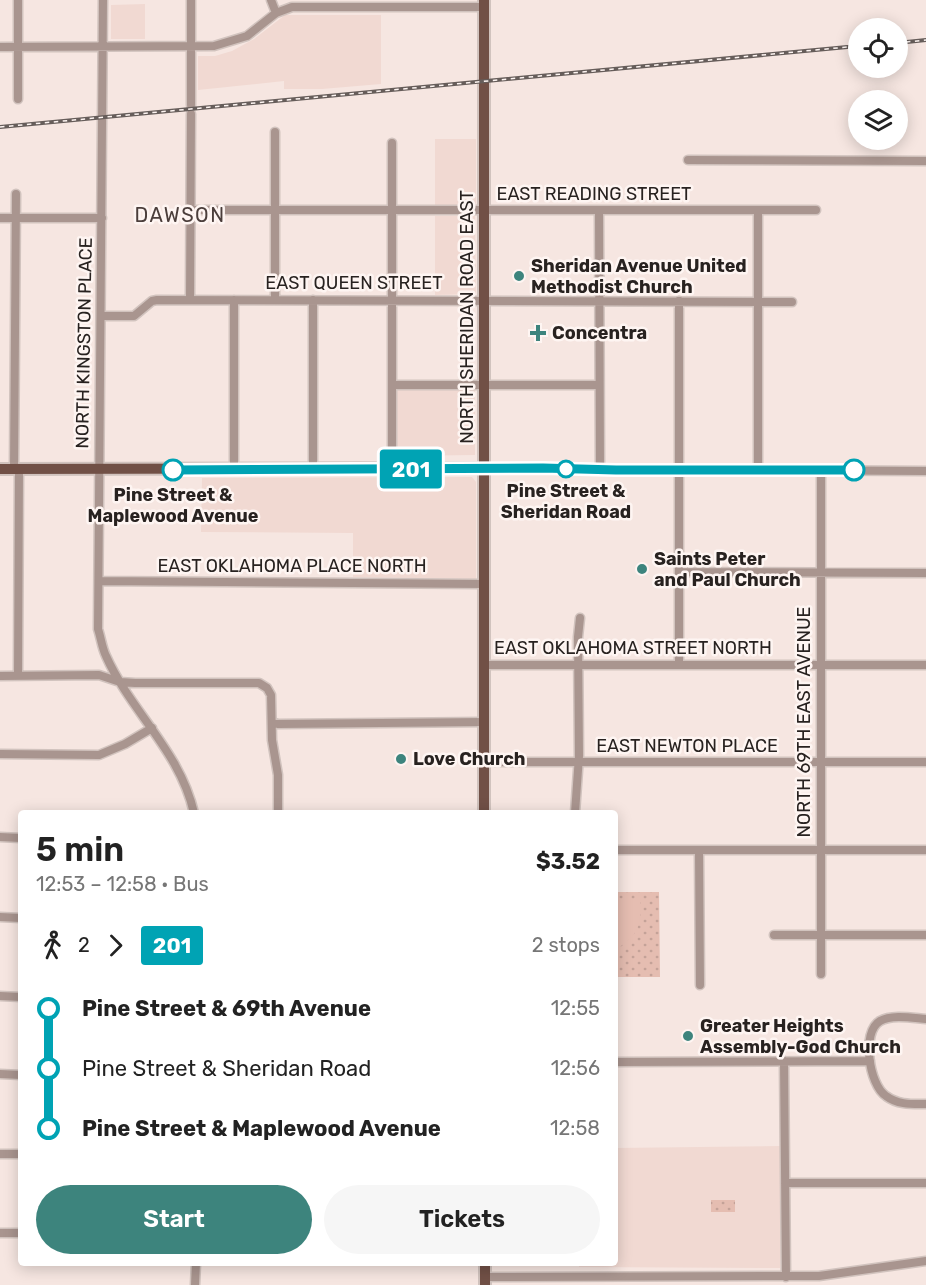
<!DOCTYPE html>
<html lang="en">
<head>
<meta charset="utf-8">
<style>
	body { margin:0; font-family:Rubik,sans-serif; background:#f6f6f6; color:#222; height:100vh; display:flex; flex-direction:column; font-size:22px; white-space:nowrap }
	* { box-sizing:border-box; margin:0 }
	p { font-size:20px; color:#767676 }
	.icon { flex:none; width:33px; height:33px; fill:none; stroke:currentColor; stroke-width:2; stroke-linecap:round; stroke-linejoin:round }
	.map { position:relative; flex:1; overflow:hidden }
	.details { position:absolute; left:18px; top:810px; width:600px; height:456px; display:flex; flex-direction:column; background:#fff; border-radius:6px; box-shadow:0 3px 15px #0003 }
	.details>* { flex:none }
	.badge { padding:0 12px; border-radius:4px; font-size:21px; line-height:39px }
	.tools { position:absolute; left:848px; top:18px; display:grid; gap:12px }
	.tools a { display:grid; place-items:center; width:60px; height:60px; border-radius:50%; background:#fff; box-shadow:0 3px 15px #0003; font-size:30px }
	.map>.badge { position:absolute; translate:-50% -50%; box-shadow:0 0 0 3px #fff }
	.legs { display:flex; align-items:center; gap:9px; height:66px; padding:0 18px; font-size:20px }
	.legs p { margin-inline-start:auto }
	.headline { display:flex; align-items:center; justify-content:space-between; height:102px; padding:0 18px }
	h1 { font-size:33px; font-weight:600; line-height:45px }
	.primary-button { display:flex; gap:12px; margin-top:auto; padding:12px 18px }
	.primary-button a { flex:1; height:69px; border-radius:36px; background:#3d847d; color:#fff; font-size:24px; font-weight:600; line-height:69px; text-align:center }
	.primary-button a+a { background:#f6f6f6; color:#222 }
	ul { padding:0 18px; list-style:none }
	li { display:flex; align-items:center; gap:21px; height:60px; font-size:22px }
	li i { display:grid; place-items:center; width:9px; height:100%; margin:0 8px; background:currentColor }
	li i::after { content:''; width:15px; height:15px; margin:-8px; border:4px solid; border-radius:50%; background:#fff }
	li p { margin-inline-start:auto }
	li:first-child i { background:linear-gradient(#0000 50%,currentColor 0) }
	li:last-child i { background:linear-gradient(currentColor 50%,#0000 0) }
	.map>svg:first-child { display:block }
	.built { fill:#f1d9d2 }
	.grass { fill:url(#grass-dots) }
	.garden { fill:#e5bdb1 }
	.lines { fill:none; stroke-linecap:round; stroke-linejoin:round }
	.minor-casing { stroke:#d1c3be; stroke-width:11 }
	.major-casing { stroke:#d1c3be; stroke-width:14 }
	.minor { stroke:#a9958f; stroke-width:8 }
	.major { stroke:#715046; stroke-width:10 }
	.rail-casing { stroke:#665d5a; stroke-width:4 }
	.rail { stroke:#fef5f2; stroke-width:1.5; stroke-dasharray:4.5; stroke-linecap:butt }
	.line-1-casing { stroke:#fff; stroke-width:14 }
	.line-1 { stroke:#00a3b4; stroke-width:9 }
	.poi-dot { fill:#3d847d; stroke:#fef5f2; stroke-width:2 }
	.stop-1-dot { fill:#fff; stroke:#00a3b4; stroke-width:3 }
	.labels { text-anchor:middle; stroke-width:5; stroke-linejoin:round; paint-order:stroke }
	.street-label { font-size:18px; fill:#282220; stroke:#fef5f2 }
	.poi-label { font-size:18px; font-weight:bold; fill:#282220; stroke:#fef5f2; text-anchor:start }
	.stop-label { font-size:18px; font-weight:bold; fill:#282220; stroke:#fef5f2 }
	.neighbourhood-label { font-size:20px; letter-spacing:1.5px; fill:#4b3e3b; stroke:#fef5f2 }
</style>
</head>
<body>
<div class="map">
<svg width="926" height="1285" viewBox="0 0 926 1285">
	<defs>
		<pattern id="grass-dots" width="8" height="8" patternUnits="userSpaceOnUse" patternTransform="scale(1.5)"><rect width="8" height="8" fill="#e5bdb1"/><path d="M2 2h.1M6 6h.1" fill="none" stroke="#c4a298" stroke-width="1.8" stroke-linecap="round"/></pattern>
	</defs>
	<rect width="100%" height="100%" fill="#f6e6e1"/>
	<path class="built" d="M145,4V39H111V5Z
		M285,15H381V84L322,89H284V81L198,90V56H215L232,51L254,39Z
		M435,139H476V206L435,207Z
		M435,216H475L476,294L435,295Z
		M399,388H475V455L396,456V393Z
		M472,477L476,482V579L353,577V533L201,532L202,478Z
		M781,1146L780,1268L579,1267V1263H615V1148Z"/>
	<path class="grass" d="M615,892H659L660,977H615Z
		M711,1200H735V1212H711Z"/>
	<path class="garden" d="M615,899H640C642,923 638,938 615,949Z"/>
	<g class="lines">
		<defs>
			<path id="minor" d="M18,0V99
				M103,0L98,629C101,638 102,648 106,656C131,712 180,751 194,813
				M191,0V105
				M271,0L276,13
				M0,47L214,46L247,36L276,13L292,7H484
				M392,143V470
				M688,160L926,161
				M191,210H816
				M599,210L600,470
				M758,210V470
				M0,218H102
				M190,300L191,114
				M275,300V132
				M313,300V470
				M679,301V665
				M101,316H134L152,301L157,300L792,302
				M393,385H599
				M484,468L926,471
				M14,470L16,194
				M234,470V300
				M821,470V974
				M679,572L926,573
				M100,581L484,584
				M484,665H926
				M18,675L19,470
				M0,676L99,675L120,682L135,683H259L267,688L271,695L272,740L278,775V813
				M272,722L278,724L484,722
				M0,754L99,755L125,744L152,728
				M484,762H926
				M575,813L579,756L578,637L580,618
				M0,837L21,838
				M615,850H926
				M699,851L700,985
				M0,917L21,918
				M774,935H926
				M0,996L21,997
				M926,1019C913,1018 892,1014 880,1021C861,1032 869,1085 886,1096C898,1105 912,1104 926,1104
				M784,1061L786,1277
				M615,1062L870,1061
				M0,1074L21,1075
				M0,1154H21
				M785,1183H926
				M0,1233H21
				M485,1277L795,1276H819L926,1261
				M195,1285L196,1263"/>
			<path id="major" d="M484,0V813
				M0,469L484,468
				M485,1263V1285"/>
		</defs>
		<use href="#minor" class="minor-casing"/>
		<use href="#major" class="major-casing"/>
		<use href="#minor" class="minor"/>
		<use href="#major" class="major"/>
		<defs>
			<path id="rail" d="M897,43L926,40
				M0,127L858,46"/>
		</defs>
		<use href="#rail" class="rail-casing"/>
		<use href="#rail" class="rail"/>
	</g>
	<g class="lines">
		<defs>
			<path id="line-1" d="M173,470L543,468L616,470H854"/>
		</defs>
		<use href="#line-1" class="line-1-casing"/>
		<use href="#line-1" class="line-1"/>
	</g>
	<g class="poi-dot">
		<circle cx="519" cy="276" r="6"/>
		<path d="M535 324h6v6h6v6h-6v6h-6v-6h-6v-6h6z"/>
		<circle cx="642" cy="569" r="6"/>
		<circle cx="401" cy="759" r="6"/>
		<circle cx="688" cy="1036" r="6"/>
	</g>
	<g class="stop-1-dot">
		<circle cx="566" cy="469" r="8"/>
		<circle cx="173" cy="470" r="10"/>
		<circle cx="854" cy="470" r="10"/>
	</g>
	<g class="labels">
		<g class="street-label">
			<text x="594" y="200">EAST READING STREET</text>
			<text x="354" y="289">EAST QUEEN STREET</text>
			<text transform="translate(467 317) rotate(-90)" y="6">NORTH SHERIDAN ROAD EAST</text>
			<text transform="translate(84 343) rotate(-89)" y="6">NORTH KINGSTON PLACE</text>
			<text x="292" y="572">EAST OKLAHOMA PLACE NORTH</text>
			<text x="633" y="654">EAST OKLAHOMA STREET NORTH</text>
			<text transform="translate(804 722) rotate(-90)" y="6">NORTH 69TH EAST AVENUE</text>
			<text x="687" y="752">EAST NEWTON PLACE</text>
		</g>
		<g class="poi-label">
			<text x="531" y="272">Sheridan Avenue United<tspan x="531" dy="21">Methodist Church</tspan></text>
			<text x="552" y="339">Concentra</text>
			<text x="654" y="565">Saints Peter<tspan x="654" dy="21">and Paul Church</tspan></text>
			<text x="413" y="765">Love Church</text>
			<text x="700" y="1032">Greater Heights<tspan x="700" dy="21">Assembly-God Church</tspan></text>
		</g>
		<g class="stop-label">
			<text x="566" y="497">Pine Street &amp;<tspan x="566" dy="21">Sheridan Road</tspan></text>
			<text x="173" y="501">Pine Street &amp;<tspan x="173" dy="21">Maplewood Avenue</tspan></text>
		</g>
		<g class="neighbourhood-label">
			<text x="180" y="222">DAWSON</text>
		</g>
	</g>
</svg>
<div class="tools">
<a><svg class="icon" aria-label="locate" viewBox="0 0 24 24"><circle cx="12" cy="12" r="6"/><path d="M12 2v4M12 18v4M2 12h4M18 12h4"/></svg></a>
<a><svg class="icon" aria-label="layers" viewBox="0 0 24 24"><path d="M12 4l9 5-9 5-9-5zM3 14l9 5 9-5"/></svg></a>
</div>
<b class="badge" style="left:411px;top:469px;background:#00a3b4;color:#fff">201</b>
<section class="details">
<div class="headline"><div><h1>5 min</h1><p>12:53 – 12:58 · Bus</p></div><b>$3.52</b></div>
<div class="legs"><svg class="icon" aria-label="walk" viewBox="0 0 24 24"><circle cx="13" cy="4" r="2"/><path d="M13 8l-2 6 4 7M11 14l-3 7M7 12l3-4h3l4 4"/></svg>2<svg class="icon" aria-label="forward" viewBox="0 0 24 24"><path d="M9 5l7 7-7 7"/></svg><b class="badge" style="background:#00a3b4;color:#fff">201</b><p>2 stops</p></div>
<ul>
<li><i style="color:#00a3b4"></i><b>Pine Street &amp; 69th Avenue</b><p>12:55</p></li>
<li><i style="color:#00a3b4"></i><span>Pine Street &amp; Sheridan Road</span><p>12:56</p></li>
<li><i style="color:#00a3b4"></i><b>Pine Street &amp; Maplewood Avenue</b><p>12:58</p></li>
</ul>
<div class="primary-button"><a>Start</a><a>Tickets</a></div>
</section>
</div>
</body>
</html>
